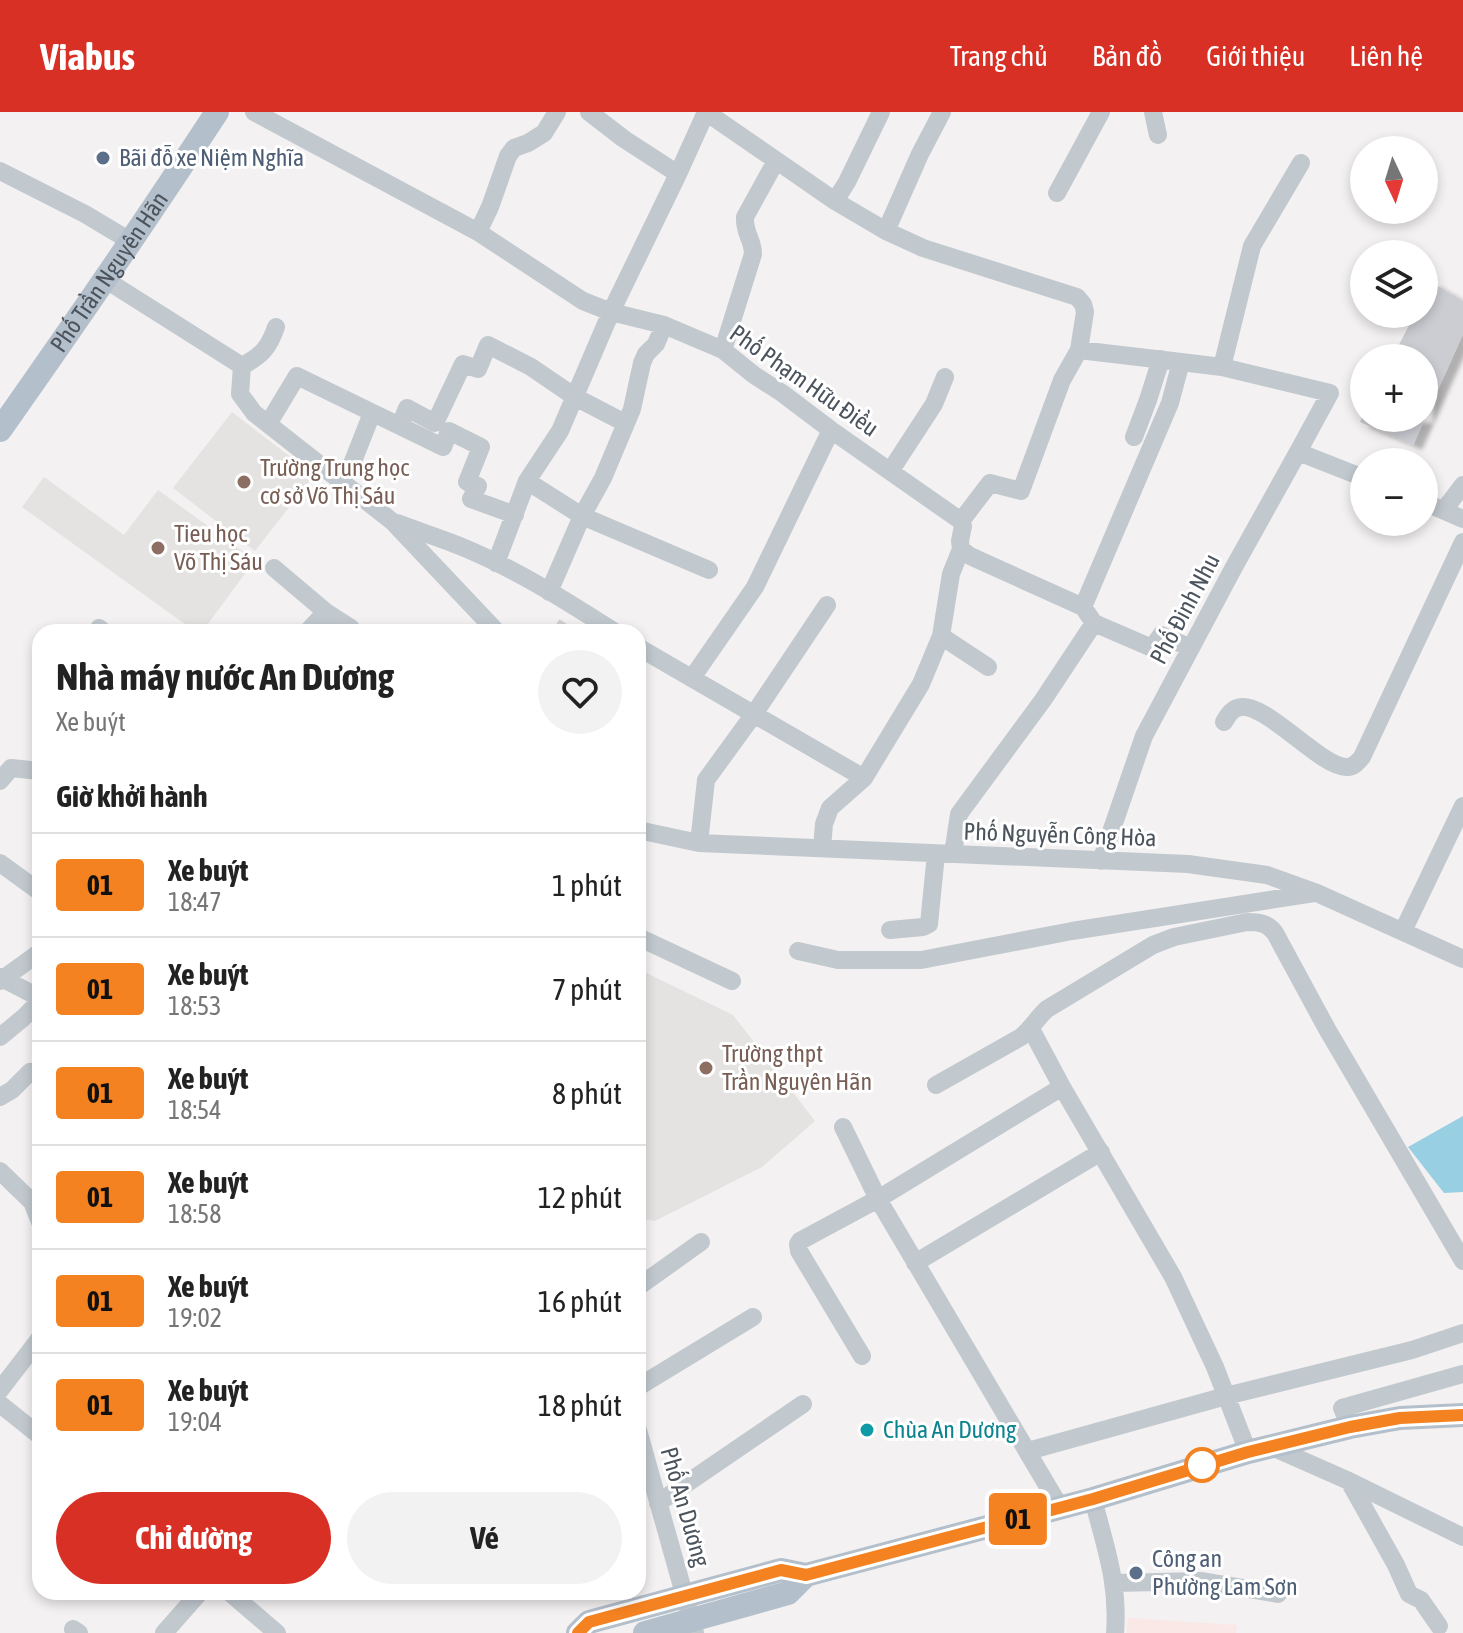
<!DOCTYPE html>
<html lang="vi">
<head>
<meta charset="utf-8">
<style>
	body { margin:0; font-family:"Asap Condensed",sans-serif; background:#f2f2f2; color:#222; height:100vh; display:flex; flex-direction:column; font-size:30px; white-space:nowrap }
	* { box-sizing:border-box; margin:0 }
	p { font-size:26px; color:#767676 }
	.icon { flex:none; width:44px; height:44px; fill:none; stroke:currentColor; stroke-width:2; stroke-linecap:round; stroke-linejoin:round }
	.map { position:relative; flex:1; overflow:hidden }
	.sheet { position:absolute; left:32px; top:512px; width:614px; height:976px; display:flex; flex-direction:column; background:#fff; border-radius:24px; box-shadow:0 4px 12px #0003 }
	.sheet>* { flex:none }
	.badge { padding:0 16px; border-radius:6px; font-size:28px; line-height:52px }
	.needle { width:52px; rotate:176deg }
	.buttons { position:absolute; left:1350px; top:24px; display:grid; gap:16px }
	.buttons a { display:grid; place-items:center; width:88px; height:88px; border-radius:50%; background:#fff; box-shadow:0 4px 12px #0003; font-size:40px }
	.map>.badge { position:absolute; translate:-50% -50%; box-shadow:0 0 0 4px #fff }
	h2 { padding:0 24px; font-size:30px; line-height:72px }
	.round { display:grid; place-items:center; flex:none; width:84px; height:84px; border-radius:42px; background:#f2f2f2 }
	.headline { display:flex; align-items:center; justify-content:space-between; height:136px; padding:0 24px }
	h1 { font-size:38px; font-weight:700; line-height:60px }
	.action { display:flex; gap:16px; margin-top:auto; padding:16px 24px }
	.action a { flex:1; height:92px; border-radius:48px; background:#d93025; color:#fff; font-size:32px; font-weight:700; line-height:92px; text-align:center }
	.action a+a { background:#f2f2f2; color:#222 }
	ul { padding:0; list-style:none }
	li { display:flex; align-items:center; gap:24px; height:104px; padding:0 24px; border-top:2px solid #e0e0e0 }
	li div { flex:1 }
	li b { display:block; font-size:30px }
	li em { font-style:normal }
	li .badge { min-width:88px; font-weight:700; text-align:center }
	header { display:flex; align-items:center; gap:48px; box-sizing:border-box; height:112px; padding:0 40px; background:#d93025; color:#fff }
	header strong { font-size:38px }
	nav { display:flex; gap:44px; margin-inline-start:auto; font-size:28px }
	.map>svg:first-child { display:block }
	.education { fill:#e4e3e2 }
	.medical { fill:#f9e8e6 }
	.water { fill:#98cfe2 }
	.building { fill:#cccdd3; filter:url(#shadow) }
	.lines { fill:none; stroke-linecap:round; stroke-linejoin:round }
	.minor-tunnel { stroke:#d1d1d3; stroke-width:18; stroke-dasharray:18 9; stroke-linecap:butt }
	.minor { stroke:#c1c8ce; stroke-width:18 }
	.major { stroke:#b4bfcc; stroke-width:24 }
	.line-casing { stroke:#fff; stroke-width:18 }
	.line { stroke:#f58220; stroke-width:12 }
	.service-dot { fill:#5c6f8a; stroke:#fff; stroke-width:3 }
	.education-dot { fill:#8d6e63; stroke:#fff; stroke-width:3 }
	.culture-dot { fill:#0f9aa8; stroke:#fff; stroke-width:3 }
	.stop-dot { fill:#fff; stroke:#f58220; stroke-width:4 }
	.labels { text-anchor:middle; stroke-width:6; stroke-linejoin:round; paint-order:stroke }
	.service-label { font-size:24px; fill:#4e5e75; stroke:#fff; text-anchor:start }
	.street-label { font-size:24px; fill:#4b535c; stroke:#fff }
	.education-label { font-size:24px; fill:#785e54; stroke:#fff; text-anchor:start }
	.culture-label { font-size:24px; fill:#0d838f; stroke:#fff; text-anchor:start }
</style>
</head>
<body>
<header>
<strong>Viabus</strong>
<nav><a>Trang chủ</a><a>Bản đồ</a><a>Giới thiệu</a><a>Liên hệ</a></nav>
</header>
<div class="map">
<svg width="1463" height="1521" viewBox="0 0 1463 1521">
	<defs>
		<filter id="shadow"><feDropShadow dx="9" dy="5" stdDeviation="2" flood-color="#0004"/></filter>
	</defs>
	<rect width="100%" height="100%" fill="#f3f1f1"/>
	<path class="education" d="M232,300L314,363L255,439L173,376Z
		M44,365L124,423L158,378L255,448L202,520H196L22,395Z
		M638,857L733,903L815,1009L762,1055L655,1109L638,1106Z"/>
	<path class="medical" d="M1128,1506L1237,1513L1236,1521H1127Z"/>
	<path class="water" d="M1463,1004V1080L1444,1081L1408,1035Z"/>
	<path class="building" d="M1431,170L1463,189V222L1413,333L1360,310L1364,301V306H1424V246H1392L1415,202H1424V184Z"/>
	<g class="lines">
		<path class="minor-tunnel" d="M562,520L567,512"/>
		<path class="minor" d="M254,0L478,120L583,189L611,200L664,213L723,238L754,263L782,281L831,318L961,409L963,414L960,429L961,437L951,462L941,524L921,572L864,666
			M589,0L624,27L678,62
			M706,0L835,89L886,119L923,136L1077,185L1083,192L1085,200L1079,238L1062,268L1021,379L990,371L961,409
			M1153,0L1158,23
			M0,59L85,102L130,129
			M1057,81L1101,0
			M835,89L847,70L881,0
			M886,119L920,42L942,0
			M478,120L490,95L508,44L514,36L528,31L544,21L557,0
			M106,168L242,254L240,282L254,301L393,410L497,520
			M723,238L753,142C753,127 744,122 745,105L776,49
			M1181,250L1222,255L1330,281L1298,340
			M242,254C261,244 269,236 276,215
			M1222,255L1252,134L1301,51
			M268,312L297,264L443,335L449,319L481,335L467,370L478,374L471,387L515,403
			M400,314L407,296L435,311L463,252L478,257L488,233L531,255L575,285L625,311
			M1134,325L1148,288L1161,247
			M891,358L934,292L945,265
			M340,368L350,357L372,301
			M527,369L582,404L709,458
			M1424,390L1463,407
			M1444,398L1463,373
			M397,411C420,420 444,427 467,437C519,459 568,490 615,520
			M961,437L970,444L1083,495
			M496,451L527,369L560,319L611,200L678,62L706,0
			M274,456L326,500L351,516L352,520
			M549,480L582,404L603,366L632,297L642,251L646,242L656,232L664,213
			M1094,511L1152,536L1161,523L1191,536
			M99,516L104,520
			M307,520L326,500
			M941,524L988,555
			M638,535L864,666L830,696L824,712L822,736
			M692,566L755,475L831,318
			M1224,610C1227,605 1231,598 1237,596C1262,585 1320,656 1347,655C1354,655 1358,650 1362,645L1463,430
			M0,669L11,656L40,659
			M638,718L699,731L1188,752L1267,763L1317,781L1463,847
			M699,731L706,668L754,602L827,493
			M953,742L959,702L1043,588L1094,511L1083,495L1170,291L1181,250L1079,238
			M1101,749L1144,624L1234,455L1298,340L1364,366
			M0,751L40,780
			M890,818L923,815L929,812L936,742
			M1403,819L1463,694
			M638,825L732,869
			M798,839L838,848H921L1072,819L1314,781
			M0,865L40,886
			M0,869L40,840
			M1031,917L1062,975L1173,1165L1215,1255L1248,1340
			M0,925L23,906L40,889
			M936,973L1021,925C1032,916 1037,906 1047,897L1153,833L1174,825L1247,810C1259,810 1268,811 1275,821L1327,917L1463,1149
			M0,985L12,978L30,960L36,963L40,960
			M843,1015L878,1087L1060,1395
			M0,1059L32,1090L40,1110
			M915,1151L1101,1040
			M638,1175L701,1130
			M862,1244L799,1139L798,1132L800,1129L878,1087L1062,975
			M638,1275L753,1205
			M0,1278L40,1226
			M0,1292L40,1324
			M1350,1315L1342,1296L1463,1262
			M638,1318L695,1521
			M1272,1335L1349,1369L1463,1425
			M1028,1339L1226,1284L1412,1238L1463,1221
			M1349,1369L1396,1453L1409,1482L1421,1488L1439,1514
			M1093,1387C1105,1434 1119,1471 1115,1521
			M658,1391L803,1292
			M1114,1471L1202,1469L1278,1482
			M229,1480L277,1521
			M73,1517L79,1521
			M164,1521L200,1480"/>
		<g class="major">
			<path id="s1" d="M0,318C74,213 147,107 217,0"/>
			<path d="M578,1521L589,1510L781,1458L806,1463L1093,1387L1248,1340L1350,1315L1400,1306L1463,1303"/>
			<path d="M645,1521L788,1481L806,1463"/>
		</g>
	</g>
	<g class="lines">
		<defs>
			<path id="line" d="M578,1521L589,1510L781,1458L806,1463L1093,1387L1248,1340L1350,1315L1400,1306L1463,1303"/>
		</defs>
		<use href="#line" class="line-casing"/>
		<use href="#line" class="line"/>
	</g>
	<g class="service-dot">
		<circle cx="103" cy="46" r="8"/>
		<circle cx="1136" cy="1461" r="8"/>
	</g>
	<g class="education-dot">
		<circle cx="244" cy="370" r="8"/>
		<circle cx="158" cy="436" r="8"/>
		<circle cx="706" cy="956" r="8"/>
	</g>
	<circle class="culture-dot" cx="867" cy="1318" r="8"/>
	<circle class="stop-dot" cx="1202" cy="1353" r="16"/>
	<g class="labels">
		<g class="service-label">
			<text x="119" y="54">Bãi đỗ xe Niệm Nghĩa</text>
			<text x="1152" y="1455">Công an<tspan x="1152" dy="28">Phường Lam Sơn</tspan></text>
		</g>
		<g class="street-label">
			<text dy="8" stroke="none"><textPath href="#s1" startOffset="192">Phố Trần Nguyên Hãn</textPath></text>
			<text transform="translate(804 269) rotate(35)" y="8">Phố Phạm Hữu Điều</text>
			<text transform="translate(1185 497) rotate(-62)" y="8">Phố Đinh Nhu</text>
			<text transform="translate(1060 723) rotate(2)" y="8">Phố Nguyễn Công Hòa</text>
			<text transform="translate(685 1395) rotate(74)" y="8">Phố An Dương</text>
		</g>
		<g class="education-label">
			<text x="260" y="364">Trường Trung học<tspan x="260" dy="28">cơ sở Võ Thị Sáu</tspan></text>
			<text x="174" y="430">Tieu học<tspan x="174" dy="28">Võ Thị Sáu</tspan></text>
			<text x="722" y="950">Trường thpt<tspan x="722" dy="28">Trần Nguyên Hãn</tspan></text>
		</g>
		<g class="culture-label">
			<text x="883" y="1326">Chùa An Dương</text>
		</g>
	</g>
</svg>
<div class="buttons">
<a><svg class="needle" viewBox="-14 -14 28 28"><path d="M0-13l5 13h-10z" fill="#e53935"/><path d="M0 13l5-13h-10z" fill="#767676"/></svg></a>
<a><svg class="icon" aria-label="layers" viewBox="0 0 24 24"><path d="M12 4l9 5-9 5-9-5zM3 14l9 5 9-5"/></svg></a>
<a>+</a>
<a>−</a>
</div>
<b class="badge" style="left:1018px;top:1407px;background:#f58220;color:#111">01</b>
<section class="sheet">
<div class="headline"><div><h1>Nhà máy nước An Dương</h1><p>Xe buýt</p></div><a class="round"><svg class="icon" aria-label="heart" viewBox="0 0 24 24"><path d="M12 20l-8-8c-3-5 5-10 8-4 3-6 11-1 8 4z"/></svg></a></div>
<h2>Giờ khởi hành</h2>
<ul>
<li><span class="badge" style="background:#f58220;color:#111">01</span><div><b>Xe buýt</b><p>18:47</p></div><em>1 phút</em></li>
<li><span class="badge" style="background:#f58220;color:#111">01</span><div><b>Xe buýt</b><p>18:53</p></div><em>7 phút</em></li>
<li><span class="badge" style="background:#f58220;color:#111">01</span><div><b>Xe buýt</b><p>18:54</p></div><em>8 phút</em></li>
<li><span class="badge" style="background:#f58220;color:#111">01</span><div><b>Xe buýt</b><p>18:58</p></div><em>12 phút</em></li>
<li><span class="badge" style="background:#f58220;color:#111">01</span><div><b>Xe buýt</b><p>19:02</p></div><em>16 phút</em></li>
<li><span class="badge" style="background:#f58220;color:#111">01</span><div><b>Xe buýt</b><p>19:04</p></div><em>18 phút</em></li>
</ul>
<div class="action"><a>Chỉ đường</a><a>Vé</a></div>
</section>
</div>
</body>
</html>
